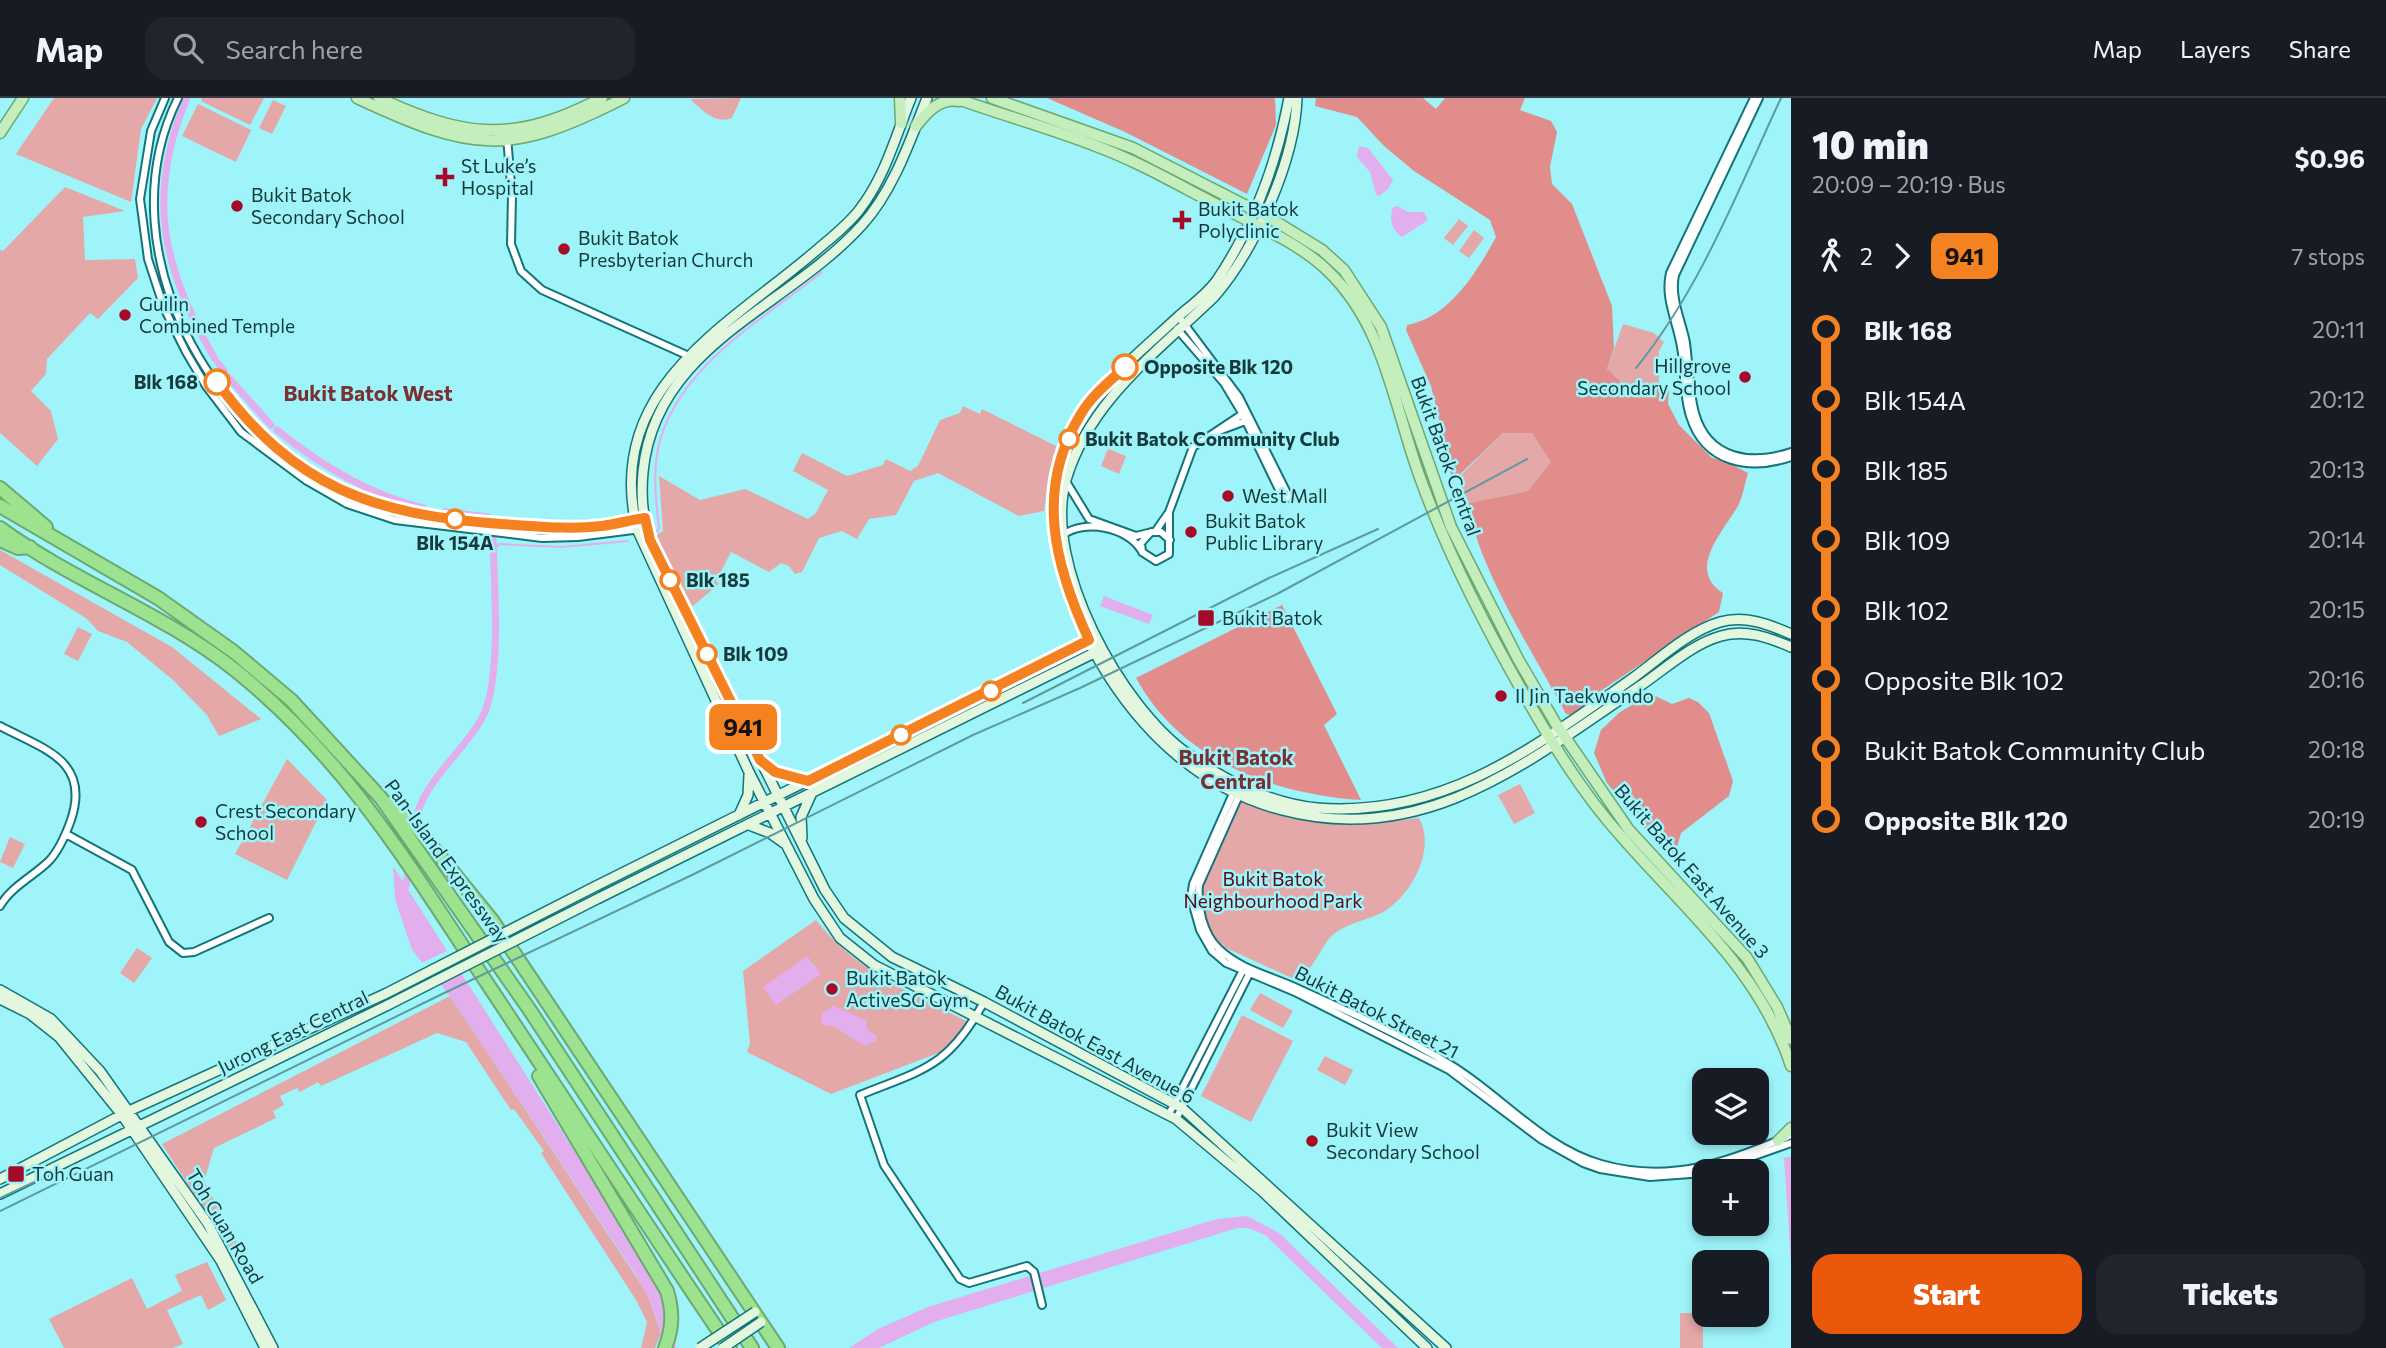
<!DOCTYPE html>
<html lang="en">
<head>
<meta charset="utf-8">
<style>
	body { margin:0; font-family:Commissioner,sans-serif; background:#20242c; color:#f1f3f6; height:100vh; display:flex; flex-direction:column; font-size:26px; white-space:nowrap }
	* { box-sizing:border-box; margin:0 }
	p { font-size:23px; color:#9ea1a6 }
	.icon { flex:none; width:38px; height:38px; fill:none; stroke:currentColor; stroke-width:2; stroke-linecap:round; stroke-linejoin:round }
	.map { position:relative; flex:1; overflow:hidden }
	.panel { display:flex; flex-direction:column; background:#171b24; width:595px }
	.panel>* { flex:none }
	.badge { padding:0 14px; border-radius:10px; font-size:24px; line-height:46px }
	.fabs { position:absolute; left:1692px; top:970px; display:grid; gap:14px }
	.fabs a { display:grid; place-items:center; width:77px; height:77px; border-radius:14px; background:#171b24; box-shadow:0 4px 10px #0003; font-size:35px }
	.map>.badge { position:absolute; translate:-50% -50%; box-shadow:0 0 0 4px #fff }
	.legs { display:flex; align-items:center; gap:10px; height:77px; padding:0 21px; font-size:23px }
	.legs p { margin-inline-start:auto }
	.headline { display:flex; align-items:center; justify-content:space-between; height:119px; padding:0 21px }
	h1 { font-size:38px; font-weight:800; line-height:52px }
	.action { display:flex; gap:14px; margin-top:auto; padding:14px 21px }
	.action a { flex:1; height:80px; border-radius:21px; background:#ea580c; color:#fff; font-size:28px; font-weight:800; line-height:80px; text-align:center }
	.action a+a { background:#20242c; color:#f1f3f6 }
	ul { padding:0 21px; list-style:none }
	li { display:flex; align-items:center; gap:24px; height:70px; font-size:26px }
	li i { display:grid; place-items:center; width:10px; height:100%; margin:0 9px; background:currentColor }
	li i::after { content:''; width:18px; height:18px; margin:-9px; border:5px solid; border-radius:50%; background:#171b24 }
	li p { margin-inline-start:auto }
	li:first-child i { background:linear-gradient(#0000 50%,currentColor 0) }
	li:last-child i { background:linear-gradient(currentColor 50%,#0000 0) }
	header { display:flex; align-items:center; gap:42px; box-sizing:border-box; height:98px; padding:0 35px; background:#171b24; border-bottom:2px solid #363941 }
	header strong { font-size:33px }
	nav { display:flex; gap:38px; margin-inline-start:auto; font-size:24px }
	.search { width:490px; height:63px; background:#20242c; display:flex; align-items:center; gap:18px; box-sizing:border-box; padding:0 24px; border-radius:21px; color:#9ea1a6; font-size:26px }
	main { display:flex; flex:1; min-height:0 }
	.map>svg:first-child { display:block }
	.green { fill:#e3a8a7 }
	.forest { fill:#e08d8c }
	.water { fill:#e2aeed }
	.pier { fill:#9ef4f9 }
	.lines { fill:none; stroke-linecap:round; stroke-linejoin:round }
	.stream { stroke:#e2aeed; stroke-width:2 }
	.canal { stroke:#e2aeed; stroke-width:7 }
	.street-casing { stroke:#13757a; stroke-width:10 }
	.secondary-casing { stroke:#13757a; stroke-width:12 }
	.primary-casing { stroke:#6da872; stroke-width:13 }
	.highway-casing { stroke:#6da872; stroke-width:16 }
	.street { stroke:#fff; stroke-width:6 }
	.secondary { stroke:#e2f7dd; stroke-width:9 }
	.primary { stroke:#c4eebc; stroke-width:10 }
	.highway { stroke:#9de38f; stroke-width:12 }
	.rail { stroke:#5d9b9f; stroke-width:2 }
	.secondary-bridge-casing { stroke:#13757a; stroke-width:12; stroke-linecap:butt }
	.secondary-bridge { stroke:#e2f7dd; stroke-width:9 }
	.line-1-casing { stroke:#fff; stroke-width:16 }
	.line-1 { stroke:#f58220; stroke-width:10 }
	.poi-dot { fill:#a50a29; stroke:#9ef4f9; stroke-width:2.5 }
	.stop-1-dot { fill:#fff; stroke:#f58220; stroke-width:3.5 }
	.labels { text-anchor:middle; stroke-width:5; stroke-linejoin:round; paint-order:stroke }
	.poi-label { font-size:19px; fill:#15393c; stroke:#9ef4f9; text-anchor:start }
	.stop-label { font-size:19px; font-weight:bold; fill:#15393c; stroke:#9ef4f9; text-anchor:start }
	.street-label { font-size:19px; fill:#15393c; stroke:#9ef4f9 }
	.park-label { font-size:19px; fill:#560a14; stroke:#9ef4f9 }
	.neighbourhood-label { font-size:21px; font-weight:bold; fill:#783033; stroke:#9ef4f9 }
</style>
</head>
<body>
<header>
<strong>Map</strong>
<div class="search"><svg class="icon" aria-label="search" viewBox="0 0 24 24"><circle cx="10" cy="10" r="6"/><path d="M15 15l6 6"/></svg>Search here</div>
<nav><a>Map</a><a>Layers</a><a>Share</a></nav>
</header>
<main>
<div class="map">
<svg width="1791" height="1250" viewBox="0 0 1791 1250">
	<rect width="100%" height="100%" fill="#9ef4f9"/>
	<path class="green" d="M54,0H157L141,31L131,104L16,56Z
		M202,0H264L250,27L201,3Z
		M741,0L732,20C715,27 701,11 690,1Z
		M273,2L286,8L272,36L259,30Z
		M198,6L251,32L236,64L182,38Z
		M65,89L125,113L83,119L85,162L135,161L138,180L98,221L90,215L47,261L46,276L31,293L51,313L58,341L37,368L0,335V152L3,153Z
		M1459,121L1468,128L1453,147L1444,140Z
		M1474,132L1484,140L1469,160L1459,153Z
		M1623,226L1654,235L1664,244L1659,253V284L1636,296L1607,271Z
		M963,308L980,316L982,311L1058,349L1049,375L1044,413L1019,418L938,375L914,383L896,417L869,421L857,441L842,433L819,440L802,474L795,476L789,468L781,465L769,474L731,454L716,483L719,486L689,511L654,439L663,433L659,378L700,402L745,391L808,421L816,415L828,392L793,373L802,355L847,378L883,367L886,361L910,373L918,368L940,322L960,315Z
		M1503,335H1532L1552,364L1528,393L1469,405L1458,380Z
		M1108,351L1126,358L1119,376L1101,368Z
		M0,452L172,549L261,621L219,638L207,617L173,582L127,544L98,533L86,520L0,467Z
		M78,529L92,536L78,563L64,556Z
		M287,661L327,702L287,782L235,756Z
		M1520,686L1535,715L1514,726L1498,697Z
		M1237,702C1302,724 1351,730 1419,720C1436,750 1413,795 1385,813C1369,822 1350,824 1335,835C1318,848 1316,876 1292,880L1226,850L1210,835L1197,796Z
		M10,739L25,746L13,770L0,764Z
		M816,822C855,873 912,895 968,924L955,944L941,954L831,996L747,954L750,946L743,873Z
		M137,850L152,860L134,885L120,875Z
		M1260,895L1293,913L1283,930L1250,912Z
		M450,898L647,1195L661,1235L655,1250H641L647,1224L636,1202L541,1055L544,1053L514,1011L511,1012L466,944L437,935L321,988L318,984L300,994L297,990L280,998L284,1007L273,1013L276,1020L214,1050L204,1083L239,1148L230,1152L162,1046Z
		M1242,917L1293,943L1251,1024L1201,998Z
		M1325,958L1353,972L1345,987L1317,972Z
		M207,1164L226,1202L208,1212L201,1197L167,1212L183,1246L173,1250H64L49,1221L132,1180L147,1211L182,1193L175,1177Z
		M1680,1215H1703V1250H1680Z"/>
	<path class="forest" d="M1047,0H1275L1276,27L1247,96L1125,34Z
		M1316,0H1423L1436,11L1445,0H1525L1520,12L1551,23L1557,34L1550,69L1552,86L1572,106L1612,208L1614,250L1607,271L1635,296L1659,284L1669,291L1668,306L1679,327L1712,360L1725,363L1748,375C1745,385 1743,397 1739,406C1725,432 1685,471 1723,495L1719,514L1602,592L1574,618L1566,616C1538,563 1473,462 1469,405L1528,393L1551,364L1532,335H1503L1454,382L1442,358L1443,337L1431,288L1406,232L1407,227C1450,219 1476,175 1496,139L1490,122L1414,73L1384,48L1357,19L1315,8Z
		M1282,507L1337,616L1324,627L1361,702C1272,696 1181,662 1136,580Z
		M1651,596L1672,606L1689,600L1698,604L1709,615L1733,683L1729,698L1681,735L1677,749L1669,759L1607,685L1594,655L1601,632L1620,614Z"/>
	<path class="water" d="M1359,48L1368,50L1393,82L1388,91L1379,98L1376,96L1370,74L1357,59Z
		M1397,108L1408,114H1424L1428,122L1402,139C1391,132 1390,122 1392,110Z
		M1104,498L1153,517L1149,526L1100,508Z
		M393,768L657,1183L667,1210L676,1250H661C661,1222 648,1197 634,1174L450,898L412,852L395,801Z
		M807,858L821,876L776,907L763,889Z
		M833,908L866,922L868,933L876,937L877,942L865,948L833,928L822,927L821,916Z
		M1791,1059V1164L1784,1060Z
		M1247,1118L1279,1135L1398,1250H1382L1265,1137L1248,1130H1237L934,1224L879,1250H849L878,1231L928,1209L1217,1121Z
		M1718,1125H1750V1135H1718Z"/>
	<path class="pier" d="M451,851L464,874L437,888L419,866Z"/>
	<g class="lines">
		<path class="stream" d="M654,436L659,431C656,404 653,378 658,351C675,270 762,222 822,174
			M493,452L499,446L561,449L628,443"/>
		<path class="canal" d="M187,0C145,99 163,171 215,261
			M219,266L224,273
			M228,279L271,327
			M277,332C319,366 370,397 423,410
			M445,414L488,419L491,424
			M415,726C421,684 464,655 483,618C502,579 494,486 493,441
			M406,788L412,744"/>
		<defs>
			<path id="street" d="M165,0L151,33L140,101L148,161L164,210L186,254L206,288L241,334L307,383L347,406L395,422L542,440L578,439L641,431
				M178,0C100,158 223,360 382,409C400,415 421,416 440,419C513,429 566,432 639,421
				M1754,0L1670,175C1664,200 1677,224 1681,249C1685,271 1683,297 1690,318C1705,366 1750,373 1791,359
				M1759,0L1675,177C1670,200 1682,223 1686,245C1689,268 1689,293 1695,315C1708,362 1752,367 1791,354
				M507,39L512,98L511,146L521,173L542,192L691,259
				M1177,231L1224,285L1242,315L1284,402L1289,399L1239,299L1182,223
				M1216,334L1248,322
				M1067,385L1089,421L1136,438L1148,435
				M1169,416V456L1156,463L1142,454L1141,445L1151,434H1161L1170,442
				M1155,434L1169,414L1193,349L1244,315
				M1063,437C1084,421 1127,429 1141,452
				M0,628C43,651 91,662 71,722C66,736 59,753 48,764C32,779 11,789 0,808
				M1235,691L1193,786L1191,800L1200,832L1212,853L1226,865L1297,895L1449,972L1542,1042L1583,1065L1600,1071L1650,1079L1704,1075
				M1241,693L1199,787C1197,808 1203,836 1219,851C1241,872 1272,878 1299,891C1350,914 1403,938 1451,967C1502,998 1542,1049 1601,1066C1670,1086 1729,1064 1791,1037
				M66,736L132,772L169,844L183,855L194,854L269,820
				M984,904C948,969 925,971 860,997L884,1067L960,1181L969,1185L1027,1168L1034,1174L1042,1207
				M1169,1016L1243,872
				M1176,1021L1249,876
				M1712,1073L1791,1045"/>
			<path id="secondary" d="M911,0C896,37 885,79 860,111C849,126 832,139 818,151C729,228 603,289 637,431L748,672L814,801L840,840L874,867L1176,1021L1262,1093L1427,1250
				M927,0C910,43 893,93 862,127C786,211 655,247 643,374C641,396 642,421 651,442L825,792L844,820L892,859L984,904L1182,1010L1446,1250
				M1289,0C1277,64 1254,127 1217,182C1207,196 1193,206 1180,217C1153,242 1125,266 1100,292C1084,308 1075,327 1067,348C1040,423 1061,497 1100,564C1141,634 1201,691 1282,712C1425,750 1529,663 1640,588C1665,571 1692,546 1721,538C1745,531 1768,539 1791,549
				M1297,0C1295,62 1255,152 1214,199C1157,254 1089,303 1066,382C1042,466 1121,609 1188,656C1225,683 1272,706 1317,710C1444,720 1535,649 1633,580C1659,561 1689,533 1720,524C1745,517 1768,526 1791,536
				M763,666L783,677L808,683
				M739,717L748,697L749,677
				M749,727L770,735L784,745
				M802,740L801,719L811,697
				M596,788L1092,541
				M599,800L1100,552
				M0,892L51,921L100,973L208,1126L273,1250
				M0,901L30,916L59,939L122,1017L221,1163L265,1250
				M0,1081L129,1013L385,896
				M0,1096L388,907"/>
			<path id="primary" d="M357,0C473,54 508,59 624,0
				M379,0C467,41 515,45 602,0
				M900,0L901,25
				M955,0C1002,17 1050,30 1096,48C1142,65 1185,91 1229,113C1261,129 1301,147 1327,172C1387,229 1394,312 1422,385C1449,459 1486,530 1525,598C1552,645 1583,696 1620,737C1684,811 1760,872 1791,968
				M992,0L1133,50L1270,120L1322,152L1344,172L1381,229L1451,429L1518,561L1556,626L1629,732L1747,860L1777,909L1791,941
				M916,28C927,14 939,0 959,3
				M0,35L23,0
				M1778,1043L1791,1030"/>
			<path id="highway" d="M0,390L46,429
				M0,408L158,500L234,554L291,602L381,700L529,911L752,1250
				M0,430C74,484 163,515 235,572C347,662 410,769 487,885C568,1007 648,1129 730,1250
				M0,442L18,450L30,449
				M390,705L413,725L492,822L778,1250
				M539,978L667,1193C673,1213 673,1230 665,1250"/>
		</defs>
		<use href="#street" class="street-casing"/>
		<use href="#secondary" class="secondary-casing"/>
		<use href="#primary" class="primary-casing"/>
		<use href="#highway" class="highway-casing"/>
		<use href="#street" class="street"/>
		<use href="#secondary" class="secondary"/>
		<use href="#primary" class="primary"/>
		<use href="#highway" class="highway"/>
		<path class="rail" d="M1636,270C1701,190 1738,92 1781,0
			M1023,605L1269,480L1378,431
			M0,1100L47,1078
			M0,1113L438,898L694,776L973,637L1080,590L1277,496L1527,361"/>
		<defs>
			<path id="secondary-bridge" d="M385,896L596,788
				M388,907L599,800
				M700,1250L755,1214
				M723,1250L761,1224"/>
		</defs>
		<use href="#secondary-bridge" class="secondary-bridge-casing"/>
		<use href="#secondary-bridge" class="secondary-bridge"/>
	</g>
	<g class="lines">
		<defs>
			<path id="line-1" d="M217,284C294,390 375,417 501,426C535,428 568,432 602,428C617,426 630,422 645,420L650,442L760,662L775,674L808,683L1089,542C1055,468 1034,392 1081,316C1092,297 1109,284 1125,269"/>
		</defs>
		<use href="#line-1" class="line-1-casing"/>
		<use href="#line-1" class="line-1"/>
	</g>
	<g class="poi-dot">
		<path d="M441.5 68.5h7v7h7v7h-7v7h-7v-7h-7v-7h7z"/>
		<circle cx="237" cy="108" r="7"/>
		<path d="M1178.5 111.5h7v7h7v7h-7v7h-7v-7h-7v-7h7z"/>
		<circle cx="564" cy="151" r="7"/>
		<circle cx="125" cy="217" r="7"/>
		<circle cx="1745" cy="279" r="7"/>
		<circle cx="1228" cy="398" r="7"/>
		<circle cx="1191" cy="434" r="7"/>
		<rect x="1197" y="511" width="18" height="18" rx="3.5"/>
		<circle cx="1501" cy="598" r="7"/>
		<circle cx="201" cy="724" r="7"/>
		<circle cx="832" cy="891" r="7"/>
		<circle cx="1312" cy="1043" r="7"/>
		<rect x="7" y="1067" width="18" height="18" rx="3.5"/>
	</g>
	<g class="stop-1-dot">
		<circle cx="1125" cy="269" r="12"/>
		<circle cx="217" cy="284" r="12"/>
		<circle cx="1069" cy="341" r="9"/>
		<circle cx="455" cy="421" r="9"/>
		<circle cx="670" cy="482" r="9"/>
		<circle cx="707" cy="556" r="9"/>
		<circle cx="991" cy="593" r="9"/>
		<circle cx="901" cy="637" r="9"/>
	</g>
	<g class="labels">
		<g class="poi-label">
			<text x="461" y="75">St Luke’s<tspan x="461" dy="22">Hospital</tspan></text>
			<text x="251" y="104">Bukit Batok<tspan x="251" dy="22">Secondary School</tspan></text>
			<text x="1198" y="118">Bukit Batok<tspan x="1198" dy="22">Polyclinic</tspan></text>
			<text x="578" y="147">Bukit Batok<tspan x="578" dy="22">Presbyterian Church</tspan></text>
			<text x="139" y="213">Guilin<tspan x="139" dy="22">Combined Temple</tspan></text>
			<text x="1731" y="275" text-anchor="end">Hillgrove<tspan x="1731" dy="22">Secondary School</tspan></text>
			<text x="1242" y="405">West Mall</text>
			<text x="1205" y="430">Bukit Batok<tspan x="1205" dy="22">Public Library</tspan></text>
			<text x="1222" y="527">Bukit Batok</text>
			<text x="1515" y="605">Il Jin Taekwondo</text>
			<text x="215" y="720">Crest Secondary<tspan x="215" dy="22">School</tspan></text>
			<text x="846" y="887">Bukit Batok<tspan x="846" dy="22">ActiveSG Gym</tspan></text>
			<text x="1326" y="1039">Bukit View<tspan x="1326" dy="22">Secondary School</tspan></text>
			<text x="32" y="1083">Toh Guan</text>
		</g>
		<g class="stop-label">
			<text x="1144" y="276">Opposite Blk 120</text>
			<text x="198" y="291" text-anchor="end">Blk 168</text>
			<text x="1085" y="348">Bukit Batok Community Club</text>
			<text x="455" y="452" text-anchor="middle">Blk 154A</text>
			<text x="686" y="489">Blk 185</text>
			<text x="723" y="563">Blk 109</text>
		</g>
		<g class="street-label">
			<text transform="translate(1446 358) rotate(70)" y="7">Bukit Batok Central</text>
			<text transform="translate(447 763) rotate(54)" y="7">Pan-Island Expressway</text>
			<text transform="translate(1692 773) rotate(49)" y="7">Bukit Batok East Avenue 3</text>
			<text transform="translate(1377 914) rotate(27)" y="7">Bukit Batok Street 21</text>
			<text transform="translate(293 934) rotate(-26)" y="7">Jurong East Central</text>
			<text transform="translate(1095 946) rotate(29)" y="7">Bukit Batok East Avenue 6</text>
			<text transform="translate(225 1128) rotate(59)" y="7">Toh Guan Road</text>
		</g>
		<g class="park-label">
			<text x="1273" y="788">Bukit Batok<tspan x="1273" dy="22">Neighbourhood Park</tspan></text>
		</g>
		<g class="neighbourhood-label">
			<text x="368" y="303">Bukit Batok West</text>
			<text x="1236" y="667">Bukit Batok<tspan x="1236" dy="24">Central</tspan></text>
		</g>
	</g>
</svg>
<div class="fabs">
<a><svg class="icon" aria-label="layers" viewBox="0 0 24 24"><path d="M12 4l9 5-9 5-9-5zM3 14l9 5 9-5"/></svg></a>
<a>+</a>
<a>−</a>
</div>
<b class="badge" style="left:743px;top:629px;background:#f58220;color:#111">941</b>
</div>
<section class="panel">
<div class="headline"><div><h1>10 min</h1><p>20:09 – 20:19 · Bus</p></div><b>$0.96</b></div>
<div class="legs"><svg class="icon" aria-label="walk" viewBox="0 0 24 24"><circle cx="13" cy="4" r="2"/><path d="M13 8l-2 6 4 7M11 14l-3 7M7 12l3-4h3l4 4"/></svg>2<svg class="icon" aria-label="forward" viewBox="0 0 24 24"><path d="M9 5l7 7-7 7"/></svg><b class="badge" style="background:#f58220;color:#111">941</b><p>7 stops</p></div>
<ul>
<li><i style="color:#f58220"></i><b>Blk 168</b><p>20:11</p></li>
<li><i style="color:#f58220"></i><span>Blk 154A</span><p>20:12</p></li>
<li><i style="color:#f58220"></i><span>Blk 185</span><p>20:13</p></li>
<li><i style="color:#f58220"></i><span>Blk 109</span><p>20:14</p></li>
<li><i style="color:#f58220"></i><span>Blk 102</span><p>20:15</p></li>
<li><i style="color:#f58220"></i><span>Opposite Blk 102</span><p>20:16</p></li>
<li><i style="color:#f58220"></i><span>Bukit Batok Community Club</span><p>20:18</p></li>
<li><i style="color:#f58220"></i><b>Opposite Blk 120</b><p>20:19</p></li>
</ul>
<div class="action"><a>Start</a><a>Tickets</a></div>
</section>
</main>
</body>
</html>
